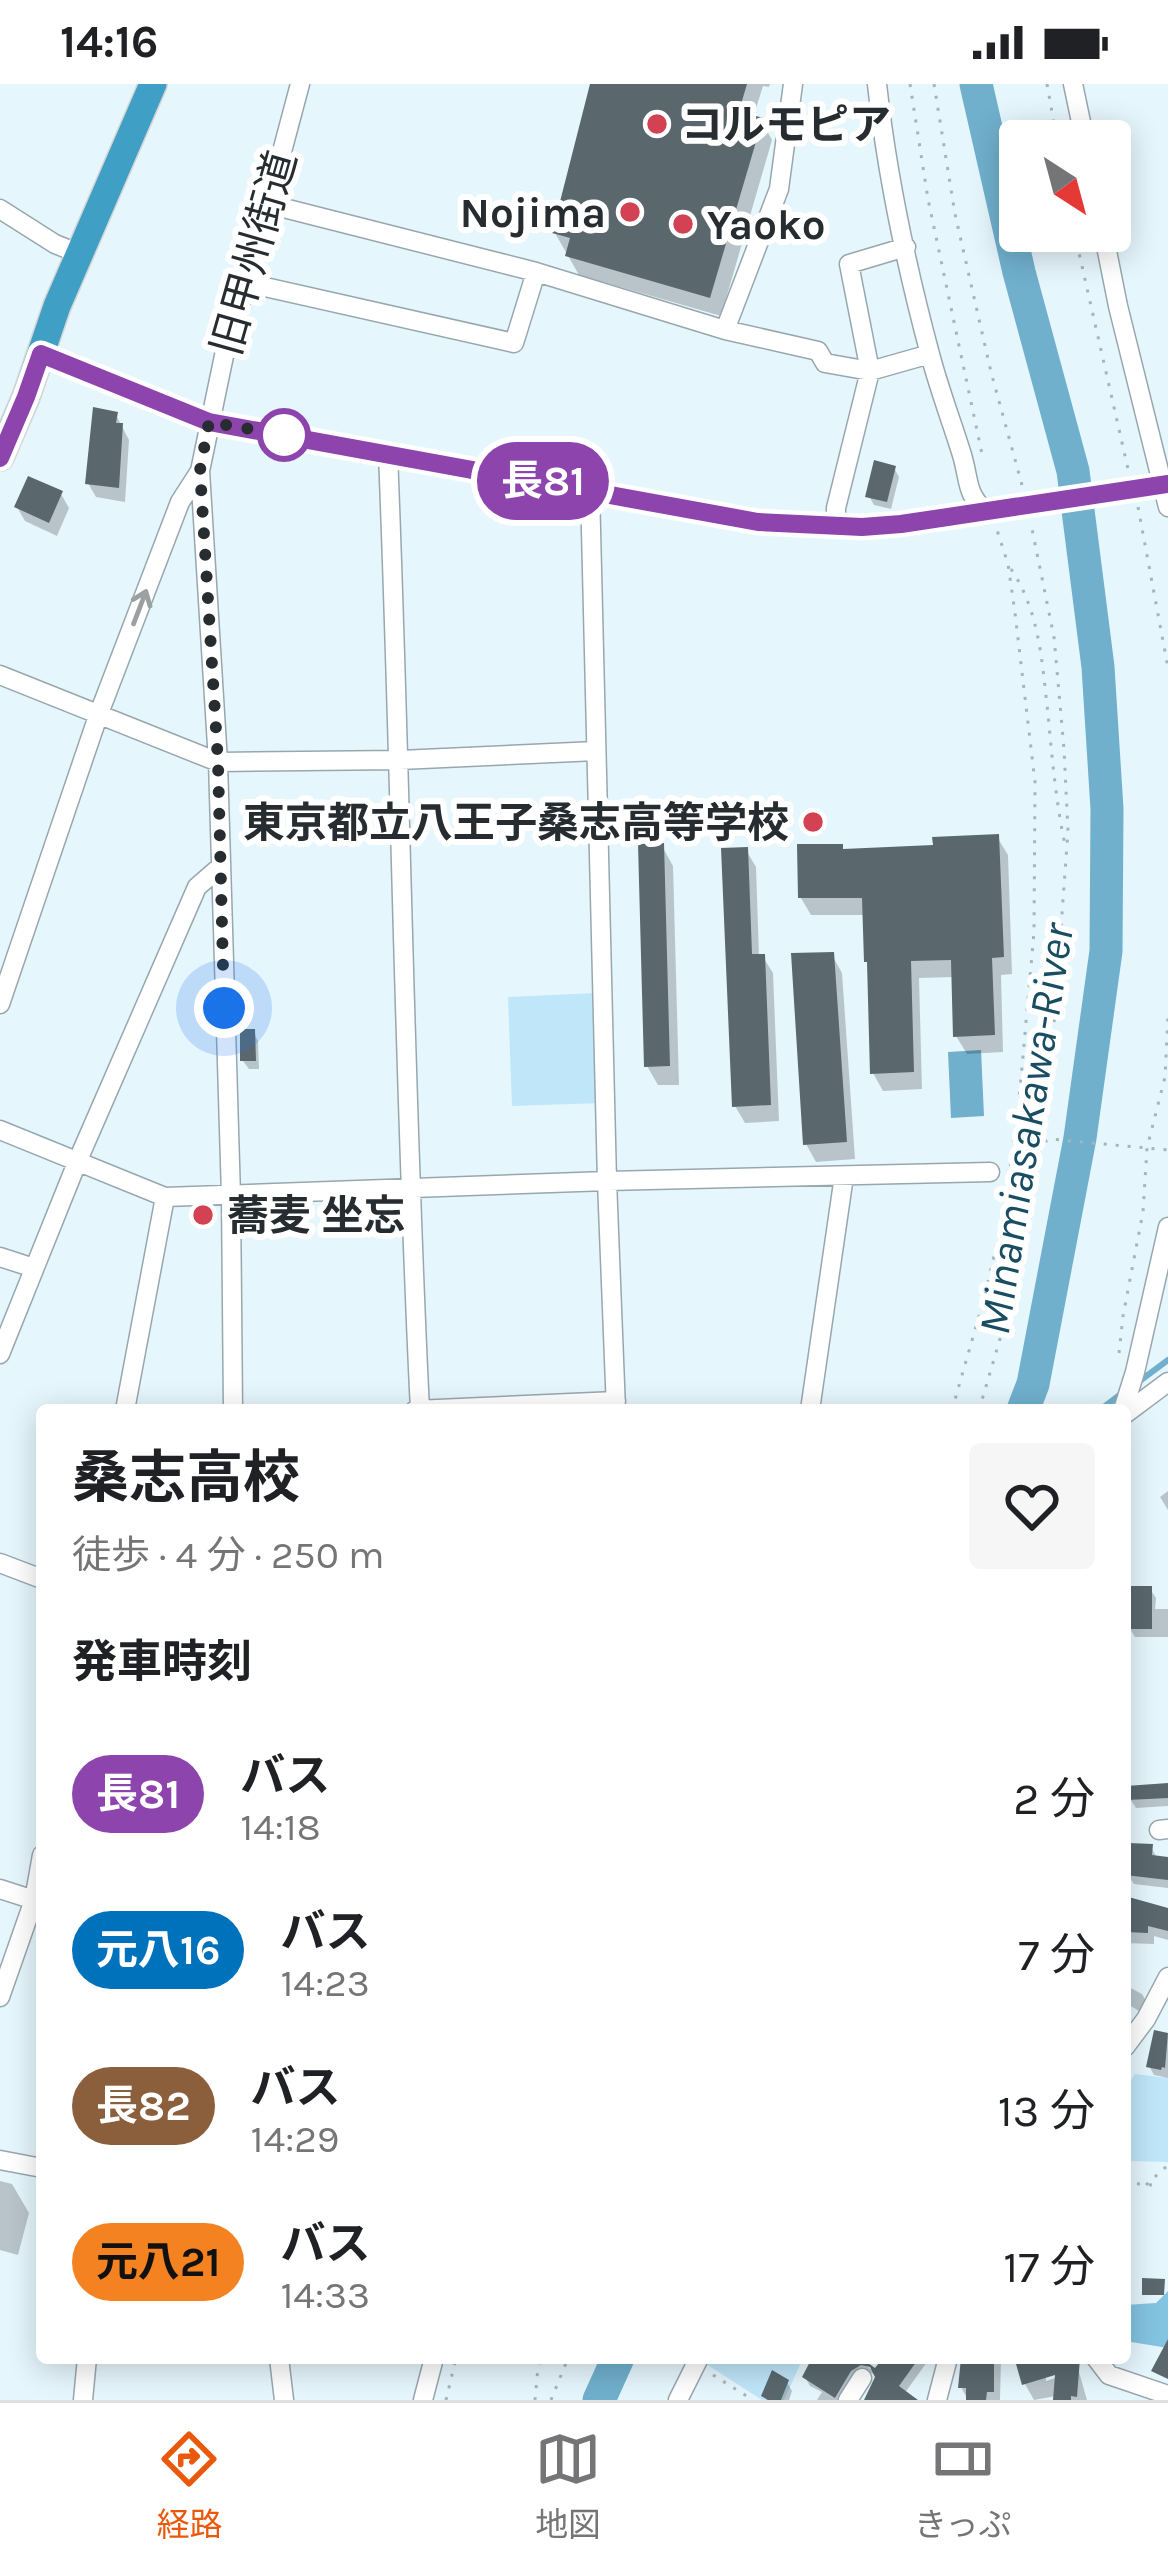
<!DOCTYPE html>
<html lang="ja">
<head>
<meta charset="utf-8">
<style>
	body { margin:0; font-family:Karla,"Noto Sans JP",sans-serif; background:#f6f6f6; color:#202124; height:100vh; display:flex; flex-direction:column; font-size:45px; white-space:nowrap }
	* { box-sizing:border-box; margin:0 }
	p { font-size:39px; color:#757577 }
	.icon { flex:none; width:66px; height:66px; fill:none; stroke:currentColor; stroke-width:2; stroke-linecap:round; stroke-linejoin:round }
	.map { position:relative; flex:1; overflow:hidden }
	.drawer { position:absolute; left:36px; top:1320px; width:1095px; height:960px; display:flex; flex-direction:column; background:#fff; border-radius:12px; box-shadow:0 6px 30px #0003 }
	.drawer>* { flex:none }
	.badge { padding:0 24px; border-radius:39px; font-size:42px; line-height:78px }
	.needle { width:78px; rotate:144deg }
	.fabs { position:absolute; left:999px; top:36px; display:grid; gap:24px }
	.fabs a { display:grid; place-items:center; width:132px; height:132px; border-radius:12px; background:#fff; box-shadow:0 6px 30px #0003; font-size:60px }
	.you { position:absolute; width:60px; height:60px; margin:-30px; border:9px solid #fff; border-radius:50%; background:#1a73e8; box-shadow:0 0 0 18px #1a73e833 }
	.map>.badge { position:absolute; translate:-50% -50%; box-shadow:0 0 0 6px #fff }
	h2 { padding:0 36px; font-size:45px; line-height:108px }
	.round { display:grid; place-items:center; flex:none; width:126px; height:126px; border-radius:12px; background:#f6f6f6 }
	.summary { display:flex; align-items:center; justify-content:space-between; height:204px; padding:0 36px }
	h1 { font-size:57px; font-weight:700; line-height:90px }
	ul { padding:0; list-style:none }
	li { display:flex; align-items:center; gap:36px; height:156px; padding:0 36px }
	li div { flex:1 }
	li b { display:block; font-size:45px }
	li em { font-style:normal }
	li .badge { min-width:132px; font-weight:700; text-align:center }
	.status { display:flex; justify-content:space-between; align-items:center; height:84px; padding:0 60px; background:#fff; direction:ltr }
	.status svg { height:33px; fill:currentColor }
	.dock { display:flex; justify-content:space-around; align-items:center; height:168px; border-top:3px solid #e0e0e0; background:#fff; font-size:33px; color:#757577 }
	.dock a { display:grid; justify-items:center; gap:6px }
	.dock .current { color:#ea580c }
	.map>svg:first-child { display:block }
	.green { fill:#bfe6f9 }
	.forest { fill:#83c4e1 }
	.water { fill:#70b0cd }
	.shadow { fill:#0003; fill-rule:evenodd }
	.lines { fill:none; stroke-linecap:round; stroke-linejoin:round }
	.stream { stroke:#70b0cd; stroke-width:6 }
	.river { stroke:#70b0cd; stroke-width:33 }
	.building { fill:#5a686e }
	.minor-casing { stroke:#98a7ae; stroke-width:21 }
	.highway-casing { stroke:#d4d5d5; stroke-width:30 }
	.path { stroke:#a7b4b9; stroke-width:3; stroke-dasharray:3 9; stroke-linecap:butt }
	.minor { stroke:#fff; stroke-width:18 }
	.highway { stroke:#409fc5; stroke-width:27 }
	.minor-bridge-casing { stroke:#98a7ae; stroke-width:21; stroke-linecap:butt }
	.minor-bridge { stroke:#fff; stroke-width:18 }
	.oneway { stroke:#9da0a1 }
	.line-casing { stroke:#fff; stroke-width:27 }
	.line { stroke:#8e44ad; stroke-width:18 }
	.walk { stroke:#262c2f; stroke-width:12; stroke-dasharray:0 21.6 }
	.poi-dot { fill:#d24252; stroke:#fff; stroke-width:4.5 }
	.stop-dot { fill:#fff; stroke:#8e44ad; stroke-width:6 }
	.labels { text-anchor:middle; stroke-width:12; stroke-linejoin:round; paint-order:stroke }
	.poi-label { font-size:42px; font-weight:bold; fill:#262c2f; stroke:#fff; text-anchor:start }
	.street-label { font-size:42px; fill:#262c2f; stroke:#fff }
	.water-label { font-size:45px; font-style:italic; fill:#184d62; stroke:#fff }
</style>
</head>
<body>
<div class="status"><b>14:16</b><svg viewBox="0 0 49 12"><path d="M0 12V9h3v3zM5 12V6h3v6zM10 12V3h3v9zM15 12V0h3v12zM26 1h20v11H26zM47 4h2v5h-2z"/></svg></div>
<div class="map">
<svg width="1168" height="2316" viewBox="0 0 1168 2316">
	<rect width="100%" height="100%" fill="#e6f6fd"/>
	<path class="green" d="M597,909L601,1019L512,1022L508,913Z
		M1135,1990L1168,1994V2078L1127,2077L1125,2005Z
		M709,2274H803L784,2316H762L706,2280Z"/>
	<path class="forest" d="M1168,2207V2264L1125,2257V2221L1156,2219Z"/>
	<path class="water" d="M981,966L984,1032L951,1034L948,968Z"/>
	<path class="shadow" d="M594,0H770L769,3L763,2L753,34L761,36L772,56L721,232L579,191L555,149Z
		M116,331L129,356L125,418L96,413L88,399Z
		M894,384L899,393L891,425L874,421L869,412Z
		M61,410L69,424L57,452L25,437L17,423Z
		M997,753L1008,771L1012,890L1001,891L1003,968L967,970L956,952L954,893L919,894L922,1005L883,1007L873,989L865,831H811L801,814L844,768L936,764Z
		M662,762L673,782L679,1001H658L647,982Z
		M746,766L756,783L759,873H763L773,889L779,1037L745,1039L735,1022Z
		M832,871L842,889L855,1075L816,1078L806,1060Z
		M253,948L258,957L259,985H249L243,977Z
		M1168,1407V1426L1160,1413Z
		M1150,1505L1156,1514L1155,1525H1168V1553H1135L1130,1545Z
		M1168,1701V1722L1136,1724L1130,1715Z
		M1151,1763L1157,1774L1168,1776V1804L1134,1800L1128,1791Z
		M1125,1815L1168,1827V1856L1154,1852V1860L1125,1859Z
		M1125,1901L1142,1910L1149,1922L1144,1930L1129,1921L1125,1927Z
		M1155,1951L1168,1952V1994L1154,1991L1149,1982Z
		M0,2097L12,2100L29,2129L18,2171L0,2166Z
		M821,2274H856L876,2289L886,2274H930L904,2310L913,2316H867L877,2291L868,2288L842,2316H817L822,2308L810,2302L805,2293Z
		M965,2274H1001L1000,2316H968L961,2303Z
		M1041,2274H1075L1087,2316H1055L1056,2312L1034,2316L1025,2300ZM1070,2289L1046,2297V2290Z
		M787,2298L792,2307L789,2316H767L764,2311Z"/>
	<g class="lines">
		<path class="stream" d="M1137,1299L1168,1276
			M1100,1326L1121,1310"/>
		<path class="river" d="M976,0L1019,188L1073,387L1098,583L1107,725L1106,867L1080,1054L1033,1300L1023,1326
			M599,2316L618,2274"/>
	</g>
	<path class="building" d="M590,0H747L739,27L763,34L710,214L565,172L570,154L552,149Z
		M93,323L118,328L116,339H123L119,404L85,400Z
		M874,376L896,382L887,418L865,413Z
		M28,392L63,407L49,439L14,423Z
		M999,750L1004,873L992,874L995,951L953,953L951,876L911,877L914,988L870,990L867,878H864L862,814H798L797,760H843V765L933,761L932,753Z
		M664,759L670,982L644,983L638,760Z
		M748,763L752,870H765L771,1021L732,1023L721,764Z
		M834,868L847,1058L803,1061L791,869Z
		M240,945H255L256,977H240Z
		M1128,1502H1152V1545H1127Z
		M1168,1699V1714L1127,1716L1126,1702Z
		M1128,1759L1153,1760L1152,1771L1168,1773V1796L1125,1791Z
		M1125,1812L1168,1824V1847L1148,1842V1849L1125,1848Z
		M1154,1946L1168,1949L1165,1984L1162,1983L1161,1986L1146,1983Z
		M1142,2194L1165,2195L1164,2211H1142Z
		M1168,2255V2295L1151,2287Z
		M812,2274H861L875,2284L883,2274H919L899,2302L918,2316H864L875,2293L870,2283L861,2281L851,2287L835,2314L802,2293Z
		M961,2274H994V2308H987L986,2316H966V2304H958Z
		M1034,2274H1080L1077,2313L1071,2312V2316H1053L1055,2291L1022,2301L1016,2280Z
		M772,2286L789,2296L781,2316H768L761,2312Z"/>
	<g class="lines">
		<defs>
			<path id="minor" d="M877,0C887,92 907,185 931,274C940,307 952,339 962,371C970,398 965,409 987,429
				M1073,0L1085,57
				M268,120L536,188L725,246L779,105L793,0
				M0,125L55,160L80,170
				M1103,147L1118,222L1168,423
				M247,199L514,259L536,188
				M725,246L818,267L825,279L870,287L930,270
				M41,270L209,338L758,438L862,443L1007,425
				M388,370C401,688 404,1007 420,1326
				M590,405L607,1097L616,1326
				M836,443V424L870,287L849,180L906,163
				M0,591L218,678L400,676L596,667
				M0,920L98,632L180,418L200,387
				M0,1046L165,1113L607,1097L990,1088
				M0,1173L34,1184
				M0,1270L78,1076L197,803L220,783
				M125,1326L165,1113
				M233,1326L231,1112L218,678L200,387L225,267L247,199L300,0
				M415,1326L616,1317
				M810,1326L844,1092
				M1123,1326L1135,1288L1168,1143
				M1125,1330L1168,1298
				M0,1479L42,1495
				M1159,1746L1168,1745
				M0,1805L34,1816L42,1815
				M0,1913L34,1816L42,1771
				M1125,1963L1146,1935L1168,1893
				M0,2076L42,2084
				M279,2274L284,2316
				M1096,2274L1109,2291L1168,2311
				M83,2316L87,2274
				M423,2316L434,2274
				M678,2316L699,2274
				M848,2316L862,2294
				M937,2316L948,2274"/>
			<path id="highway" d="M0,373L26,313L57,222L153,0"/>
		</defs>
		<use href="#minor" class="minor-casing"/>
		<use href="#highway" class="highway-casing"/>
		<path class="path" d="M910,0L928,115L982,370
			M934,0L955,130L991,288L1022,401
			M1047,0L1057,57
			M1074,147L1128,385
			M1138,423L1168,584
			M1011,485C1040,528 1042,579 1048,630C1052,674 1056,718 1065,761
			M1015,1051L1040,1054
			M1013,1075L1050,1055L1168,1066
			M1119,1269L1123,1232L1143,1128L1147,1064L1165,993L1168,933
			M952,1326L985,1211L1012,1094L1010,1077L1017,1039L1034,848L1035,698L1015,529L1008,480L997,446
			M979,1326L1002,1248L1032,1120L1053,954L1068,747L1064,665L1054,553L1031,440
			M1125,2099L1153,2101
			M1146,2101L1168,2081
			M713,2291L753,2316
			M446,2316L456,2274
			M535,2316L538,2283L541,2274
			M551,2316L568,2274"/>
		<use href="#minor" class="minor"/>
		<use href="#highway" class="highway"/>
		<defs>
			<path id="minor-bridge" d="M1007,425L1141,403"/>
		</defs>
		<use href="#minor-bridge" class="minor-bridge-casing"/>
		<use href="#minor-bridge" class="minor-bridge"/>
	</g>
	<defs><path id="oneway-shaft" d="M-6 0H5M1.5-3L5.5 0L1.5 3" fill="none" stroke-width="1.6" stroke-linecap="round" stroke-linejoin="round" transform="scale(3)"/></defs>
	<use class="oneway" href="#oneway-shaft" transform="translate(140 523) rotate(-69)"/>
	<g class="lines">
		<defs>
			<path id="line" d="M0,374L26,313L41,270L209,338L758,438L862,443L901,440L1168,400"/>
		</defs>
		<use href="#line" class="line-casing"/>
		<use href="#line" class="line"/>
		<path class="walk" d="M224,924L218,678L200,386L209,338L296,353L284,351"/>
	</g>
	<g class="poi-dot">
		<circle cx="657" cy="40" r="12"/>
		<circle cx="630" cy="128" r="12"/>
		<circle cx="683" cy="140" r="12"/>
		<circle cx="813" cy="738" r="12"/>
		<circle cx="203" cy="1131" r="12"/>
	</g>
	<circle class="stop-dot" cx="284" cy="351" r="24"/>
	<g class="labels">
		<g class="poi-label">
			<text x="681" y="55">コルモピア</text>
			<text x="606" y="143" text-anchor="end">Nojima</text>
			<text x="707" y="155">Yaoko</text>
			<text x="789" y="753" text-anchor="end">東京都立八王子桑志高等学校</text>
			<text x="227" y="1146">蕎麦 坐忘</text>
		</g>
		<g class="street-label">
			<text transform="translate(253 169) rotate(-74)" y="15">旧甲州街道</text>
		</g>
		<g class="water-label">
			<text transform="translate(1025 1045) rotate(-81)" y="16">Minamiasakawa-River</text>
		</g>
	</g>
</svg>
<div class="fabs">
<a><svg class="needle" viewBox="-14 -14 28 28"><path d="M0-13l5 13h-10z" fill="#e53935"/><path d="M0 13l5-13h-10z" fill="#757577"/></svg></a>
</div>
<div class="you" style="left:224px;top:924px"></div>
<b class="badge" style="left:543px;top:397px;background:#8e44ad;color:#fff">長81</b>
<section class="drawer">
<div class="summary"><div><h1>桑志高校</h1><p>徒歩 · 4 分 · 250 m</p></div><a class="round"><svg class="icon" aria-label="heart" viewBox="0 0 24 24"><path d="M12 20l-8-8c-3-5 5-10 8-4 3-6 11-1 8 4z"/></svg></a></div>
<h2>発車時刻</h2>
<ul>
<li><span class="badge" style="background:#8e44ad;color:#fff">長81</span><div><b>バス</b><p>14:18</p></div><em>2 分</em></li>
<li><span class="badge" style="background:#0072bc;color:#fff">元八16</span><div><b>バス</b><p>14:23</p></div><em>7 分</em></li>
<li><span class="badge" style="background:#8b5e3c;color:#fff">長82</span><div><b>バス</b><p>14:29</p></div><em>13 分</em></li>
<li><span class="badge" style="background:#f58220;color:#111">元八21</span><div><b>バス</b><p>14:33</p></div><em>17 分</em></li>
</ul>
</section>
</div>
<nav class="dock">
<a class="current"><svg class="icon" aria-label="directions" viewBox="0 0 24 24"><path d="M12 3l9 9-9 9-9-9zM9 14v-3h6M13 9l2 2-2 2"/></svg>経路</a>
<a><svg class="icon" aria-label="map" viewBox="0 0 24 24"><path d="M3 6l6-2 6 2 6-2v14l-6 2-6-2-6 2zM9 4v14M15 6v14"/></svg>地図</a>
<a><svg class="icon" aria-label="tickets" viewBox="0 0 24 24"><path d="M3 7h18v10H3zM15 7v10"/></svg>きっぷ</a>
</nav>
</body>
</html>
